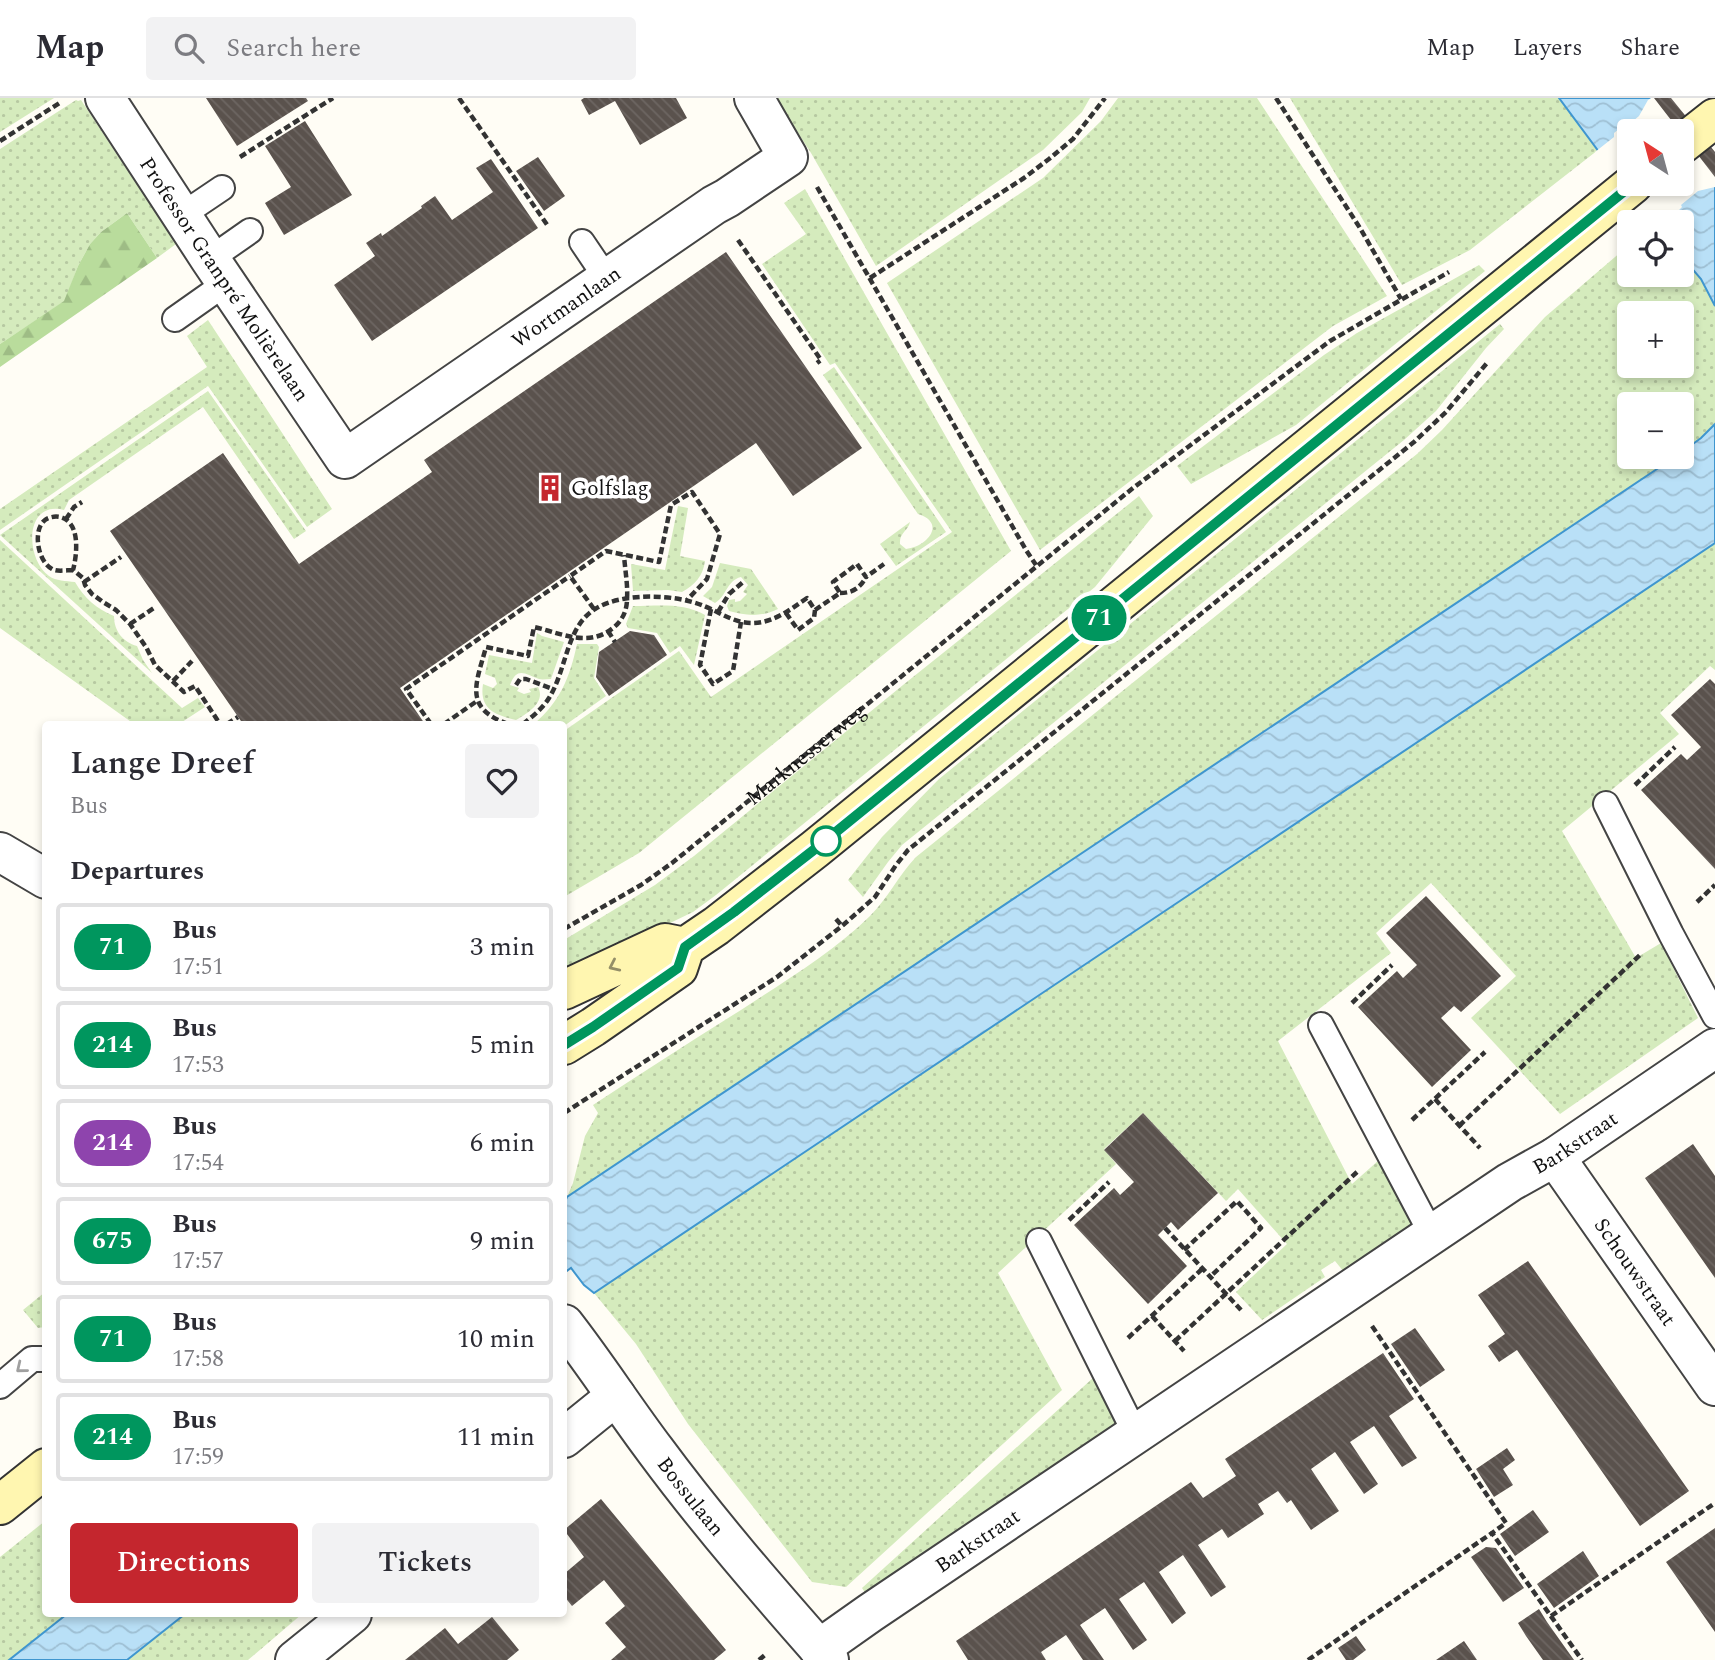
<!DOCTYPE html>
<html lang="en">
<head>
<meta charset="utf-8">
<style>
	body { margin:0; font-family:Spectral,serif; background:#f2f2f3; color:#2b2b33; height:100vh; display:flex; flex-direction:column; font-size:26px; white-space:nowrap }
	* { box-sizing:border-box; margin:0 }
	p { font-size:23px; color:#7c7c81 }
	.icon { flex:none; width:38px; height:38px; fill:none; stroke:currentColor; stroke-width:2; stroke-linecap:round; stroke-linejoin:round }
	.map { position:relative; flex:1; overflow:hidden }
	.side { position:absolute; left:42px; top:623px; width:525px; height:896px; display:flex; flex-direction:column; background:#fff; border-radius:7px; box-shadow:0 4px 10px #0003 }
	.side>* { flex:none }
	.badge { padding:0 14px; border-radius:23px; font-size:24px; line-height:46px }
	.needle { width:46px; rotate:324deg }
	.buttons { position:absolute; left:1617px; top:21px; display:grid; gap:14px }
	.buttons a { display:grid; place-items:center; width:77px; height:77px; border-radius:7px; background:#fff; box-shadow:0 4px 10px #0003; font-size:35px }
	.map>.badge { position:absolute; translate:-50% -50%; box-shadow:0 0 0 4px #fff }
	h2 { padding:0 28px; font-size:26px; line-height:63px }
	.round { display:grid; place-items:center; flex:none; width:74px; height:74px; border-radius:7px; background:#f2f2f3 }
	.headline { display:flex; align-items:center; justify-content:space-between; height:119px; padding:0 28px }
	h1 { font-size:33px; font-weight:600; line-height:52px }
	.button { display:flex; gap:14px; margin-top:auto; padding:14px 28px }
	.button a { flex:1; height:80px; border-radius:7px; background:#c4262e; color:#fff; font-size:28px; font-weight:600; line-height:80px; text-align:center }
	.button a+a { background:#f2f2f3; color:#2b2b33 }
	ul { padding:0; list-style:none }
	li { display:flex; align-items:center; gap:21px; height:88px; margin:0 14px 10px; padding:0 14px; border:4px solid #e1e1e2; border-radius:7px }
	li div { flex:1 }
	li b { display:block; font-size:26px }
	li em { font-style:normal }
	li .badge { min-width:77px; font-weight:700; text-align:center }
	header { display:flex; align-items:center; gap:42px; box-sizing:border-box; height:98px; padding:0 35px; background:#fff; border-bottom:2px solid #e1e1e2 }
	header strong { font-size:33px }
	nav { display:flex; gap:38px; margin-inline-start:auto; font-size:24px }
	.search { width:490px; height:63px; background:#f2f2f3; display:flex; align-items:center; gap:18px; box-sizing:border-box; padding:0 24px; border-radius:7px; color:#7c7c81; font-size:26px }
	.map>svg:first-child { display:block }
	.grass { fill:url(#grass-dots); fill-rule:evenodd }
	.forest { fill:url(#forest-firs) }
	.water { fill:url(#water-waves); stroke:#3f96cf; stroke-width:2; fill-rule:evenodd }
	.pier { fill:#fffdf5; fill-rule:evenodd }
	.building { fill:url(#building-back-hatch) }
	.lines { fill:none; stroke-linecap:round; stroke-linejoin:round }
	.service-casing { stroke:#444; stroke-width:28 }
	.minor-casing { stroke:#444; stroke-width:42 }
	.tertiary-casing { stroke:#444; stroke-width:42 }
	.secondary-casing { stroke:#333; stroke-width:42 }
	.path { stroke:#333; stroke-width:4.5; stroke-dasharray:7 3.5; stroke-linecap:butt }
	.service { stroke:#fff; stroke-width:24 }
	.minor { stroke:#fff; stroke-width:38 }
	.tertiary { stroke:#fff; stroke-width:38 }
	.secondary { stroke:#fff6b0; stroke-width:38 }
	.oneway { stroke:#948f68 }
	.oneway2 { stroke:#a0a0a0 }
	.line-casing { stroke:#fff; stroke-width:16 }
	.line { stroke:#00965e; stroke-width:10 }
	.stop-dot { fill:#fff; stroke:#00965e; stroke-width:3.5 }
	.labels { text-anchor:middle; stroke-width:7; stroke-linejoin:round; paint-order:stroke }
	.street-label { font-size:21px; fill:#111; stroke:#fff }
	.poi-label { font-size:21px; fill:#111; stroke:#fff; text-anchor:start }
</style>
</head>
<body>
<header>
<strong>Map</strong>
<div class="search"><svg class="icon" aria-label="search" viewBox="0 0 24 24"><circle cx="10" cy="10" r="6"/><path d="M15 15l6 6"/></svg>Search here</div>
<nav><a>Map</a><a>Layers</a><a>Share</a></nav>
</header>
<div class="map">
<svg width="1715" height="1562" viewBox="0 0 1715 1562">
	<defs>
		<pattern id="grass-dots" width="8" height="8" patternUnits="userSpaceOnUse" patternTransform="scale(1.75)"><rect width="8" height="8" fill="#d5ebbd"/><path d="M2 2h.1M6 6h.1" fill="none" stroke="#b6c8a1" stroke-width="1.8" stroke-linecap="round"/></pattern>
		<pattern id="forest-firs" width="22" height="20" patternUnits="userSpaceOnUse" patternTransform="scale(1.75)"><rect width="22" height="20" fill="#b9dc9c"/><path d="M5 1l3.5 6h-7zM16 11l3.5 6h-7z" fill="#9ebc85"/></pattern>
		<pattern id="water-waves" width="16" height="10" patternUnits="userSpaceOnUse" patternTransform="scale(1.75)"><rect width="16" height="10" fill="#b9e0f7"/><path d="M0 5q4-4 8 0t8 0" fill="none" stroke="#9ebfd3"/></pattern>
		<pattern id="building-back-hatch" width="6" height="6" patternUnits="userSpaceOnUse" patternTransform="scale(1.75)"><rect width="6" height="6" fill="#5a524d"/><path d="M-1 5l2 2M0 0l6 6M5-1l2 2" fill="none" stroke="#6d6662"/></pattern>
	</defs>
	<rect width="100%" height="100%" fill="#fffdf5"/>
	<path class="grass" d="M0,0H54L0,34Z
		M775,0H1090L1082,14L1043,52L876,168L811,55Z
		M1118,0H1257L1387,198L1333,228L1040,452L887,185L1043,80L1101,23Z
		M1290,0H1559L1598,52L1470,152L1402,187Z
		M76,2L78,3L81,2L176,146L157,160L127,115L101,134L90,146L78,168L65,203L0,246V51Z
		M805,91L1011,453L639,755L564,799V633L679,553L711,599L952,434L835,265L830,267L762,166L806,136L784,105Z
		M1629,147V177H1682V159L1701,181L1715,208V325L1701,340L1682,354V306H1629V359H1675L567,1099L573,1085L585,1038L598,1015L593,1007C642,975 691,943 741,912C785,883 832,855 870,818C888,800 898,778 916,759L1417,356L1442,332L1545,219ZM1629,215H1682V268H1629Z
		M1479,167L1485,173L1296,327L1191,386L1177,368L1324,257L1357,235Z
		M208,222L332,411L307,429L208,288L0,432V411L207,269L187,238Z
		M1500,226L1504,231L1486,250L1436,313L1404,342L902,747L888,764L863,799L848,782L882,739L939,681Z
		M834,269L946,434L896,468L880,446L910,424C908,433 899,435 900,446L906,451C927,449 947,425 918,416L823,277Z
		M208,293L306,433L294,441L203,309L69,402L64,412C24,402 25,461 49,478C56,483 66,483 75,484C84,500 97,511 114,518C114,533 123,544 137,548L143,562L152,575L0,437Z
		M1139,398L1153,418L1095,489L716,797L693,814L564,876V842L655,787L694,758L903,587Z
		M678,408L688,410L680,458L705,463C703,478 695,487 682,494L668,492L633,493L631,466L665,472Z
		M0,442L182,610L198,600L205,609L179,626H134L0,530Z
		M1715,445V572L1710,568L1660,615L1679,636L1562,733L1636,860L1661,845L1698,920L1560,1016L1471,920L1516,878L1431,785L1376,835L1391,855L1278,943L1352,1086L1379,1062L1413,1126L1344,1174L1335,1163L1321,1172L1325,1179L1262,1222L1236,1194L1287,1146L1238,1091L1226,1103L1143,1015L1104,1051L1116,1066L998,1175L1062,1292L846,1489L812,1484L688,1326L636,1246L594,1195Z
		M720,465L751,471L778,511C762,519 746,518 729,513L727,508L729,502L735,501V504L740,503L747,496L743,494L748,487L741,479C726,483 727,498 715,505L703,498L712,489Z
		M633,508C657,508 683,504 705,517L694,567L680,548L670,555L657,535L628,530L626,526Z
		M537,535L542,538L564,544L551,581C547,581 542,582 539,581C525,576 517,568 510,587L519,590L517,593L524,596L531,594L529,591L538,589C546,604 528,615 516,622C495,617 479,611 483,586L493,590L497,586L495,580L485,576L489,557L532,565Z
		M577,546H597L599,549L594,580L606,598L564,628L534,626C560,604 570,579 577,546Z
		M45,1194V1229L38,1230L23,1212Z
		M1094,1279L1120,1326L866,1496L862,1490Z
		M45,1423L46,1516H67L9,1562H0V1459Z
		M185,1516H302L248,1562H127Z"/>
	<path class="forest" d="M127,115L157,160L0,269V246L64,203L78,168L90,146L101,134Z"/>
	<path class="water" d="M1559,0H1715V208L1701,181L1682,159V124H1651ZM1629,33H1682V86H1629Z
		M1715,326V445L594,1195L584,1187L571,1170L564,1175V1106L567,1099L1675,359H1682V354L1701,340Z
		M67,1516H185L127,1562H9Z"/>
	<path class="pier" d="M1651,0H1715V89L1698,93L1681,107L1682,109L1677,114L1673,112L1658,124H1648L1595,54L1614,39V35L1619,31L1621,33L1639,18L1648,2ZM1629,33H1682V86H1629Z"/>
	<path class="building" d="M206,0H306L308,3L237,48Z
		M584,0H676L687,20L640,47L615,3L589,17L581,2Z
		M1654,0H1671L1715,54V79Z
		M305,23L352,97L284,137L265,105L291,89L265,48Z
		M538,59L565,98L544,113L516,73Z
		M491,61L538,130L372,243L334,187L375,158L366,145L381,135L382,138L422,110L421,108L435,98L452,122L493,94L476,70Z
		M726,154L862,350L793,398L756,345L746,352L400,590L425,626H243L110,433L223,355L299,466L432,374L424,362Z
		M630,533L654,537L667,557L609,598L596,579L599,554Z
		M1710,581L1715,586V771L1641,692L1681,656L1687,662L1701,649L1671,617Z
		M1426,798L1501,878L1461,914L1454,908L1441,920L1471,952L1432,989L1358,909L1397,873L1403,880L1417,867L1386,835Z
		M1143,1015L1218,1095L1178,1132L1171,1124L1158,1137L1187,1168L1148,1206L1074,1127L1114,1090L1120,1097L1134,1084L1104,1052Z
		M1693,1046L1715,1078V1180L1645,1080Z
		M1528,1163L1689,1393L1640,1428L1517,1252L1499,1264L1488,1248L1505,1236L1478,1197Z
		M1415,1230L1445,1272L1420,1289L1391,1246Z
		M1383,1255L1414,1301L1389,1318L1417,1360L1402,1369L1374,1328L1350,1344L1378,1386L1364,1396L1335,1354L1311,1371L1339,1413L1324,1423L1311,1432L1291,1402L1287,1405L1278,1393L1258,1406L1264,1416L1228,1440L1222,1431L1198,1447L1226,1489L1211,1499L1183,1457L1159,1474L1186,1515L1172,1526L1144,1484L1119,1501L1147,1542L1133,1552L1105,1510L1080,1527L1104,1562H1083L1066,1537L1041,1554L1046,1562H968L956,1543L1191,1384L1203,1400L1236,1378L1225,1361Z
		M1507,1350L1515,1362L1503,1371L1513,1387L1494,1399L1476,1371Z
		M601,1401L726,1552L714,1562H611L626,1549L605,1525L625,1508L604,1482L572,1508L564,1498V1476L584,1459L564,1432Z
		M1533,1412L1549,1434L1515,1458L1500,1436Z
		M1715,1430V1534L1666,1464Z
		M1486,1449L1496,1450L1524,1490L1503,1504L1471,1459Z
		M1583,1453L1599,1478L1554,1510L1537,1486Z
		M1539,1511L1547,1524L1574,1562H1543L1526,1538L1518,1525Z
		M492,1519L519,1552L507,1562H405L445,1530L458,1546Z
		M1356,1538L1366,1552L1353,1562H1346L1338,1550Z
		M1464,1543L1477,1562H1436Z"/>
	<g class="lines">
		<defs>
			<path id="service" d="M182,117L222,90
				M582,144L607,181
				M210,161L250,133
				M175,221L226,185
				M1606,706L1671,836L1715,918
				M1321,927L1432,1137
				M1039,1143L1128,1321L1138,1335
				M0,1288L32,1261H46"/>
			<g id="minor">
				<path id="s2" d="M105,0L210,161L345,361L714,107L727,100L788,59L754,0"/>
				<path id="s3" d="M1555,1059L1715,1288"/>
				<path id="s4" d="M564,1226C596,1267 624,1311 655,1352C709,1425 769,1494 829,1562"/>
				<path d="M564,1340L616,1298"/>
				<path id="s5" d="M819,1551L870,1515L1510,1084L1555,1059L1715,950"/>
				<path d="M295,1562L352,1516"/>
			</g>
			<path id="tertiary" d="M0,754L46,781"/>
			<path id="secondary" d="M1682,46L1715,20
				M564,892L665,845L685,849
				M564,947L593,929L678,870L685,849L716,828L815,751L1633,86
				M0,1407L46,1370"/>
		</defs>
		<use href="#service" class="service-casing"/>
		<use href="#minor" class="minor-casing"/>
		<use href="#tertiary" class="tertiary-casing"/>
		<use href="#secondary" class="secondary-casing"/>
		<g class="path">
			<path d="M459,0L548,128"/>
			<path d="M1276,0L1360,130L1401,201"/>
			<path d="M0,43L61,4"/>
			<path d="M240,59L333,0"/>
			<path d="M817,89L1026,452L1036,467"/>
			<path d="M738,142L821,262L817,265"/>
			<path d="M870,180L1024,80L1049,61L1073,41L1105,0"/>
			<path d="M66,421L74,409L82,404"/>
			<path d="M73,472C67,472 57,474 52,471C38,464 32,432 45,422C49,419 55,418 60,419C81,424 77,457 73,472L83,480L85,487L92,496L103,504L116,512L130,526L146,549L155,567L184,594L195,588L220,626"/>
			<path d="M84,484L121,459"/>
			<path d="M840,495C853,495 860,490 866,479"/>
			<path d="M594,511L570,478L606,453L659,464L671,407L692,394L720,436L707,481L687,502"/>
			<path d="M711,511L700,567L713,586L733,573L741,524"/>
			<path d="M718,514L729,496L743,484"/>
			<path d="M786,515L798,532L814,520L815,512"/>
			<path d="M130,526L154,510"/>
			<path d="M608,533L615,544"/>
			<path d="M173,583L192,563"/>
			<path d="M516,587L520,581H526L553,591"/>
			<path d="M227,626L238,619"/>
			<path d="M431,626L406,591L570,478"/>
			<path d="M444,626L477,603"/>
			<path d="M508,626C463,610 476,586 486,549L528,558L534,529C561,535 588,550 613,530C622,523 627,513 627,501C628,487 625,472 624,457"/>
			<path d="M523,626C532,619 543,610 549,600C567,571 566,529 595,511C622,494 676,496 704,508C721,515 736,526 754,525C775,524 791,511 807,500L815,512L840,495L833,484L857,466L866,479L884,466"/>
			<path d="M1635,687L1675,649"/>
			<path d="M1697,804L1715,787"/>
			<path d="M836,821L842,828"/>
			<path id="s1" d="M564,831L641,787L672,765L1133,390L1330,243L1449,174"/>
			<path d="M1352,905L1392,867"/>
			<path d="M1435,1001L1480,1050"/>
			<path d="M564,1015L777,879L842,828L875,799L896,767L908,752L1414,344L1446,314L1487,265"/>
			<path d="M1412,1022L1485,954"/>
			<path d="M1459,1028L1642,855"/>
			<path d="M1069,1122L1109,1084"/>
			<path d="M1165,1130L1241,1212"/>
			<path d="M1184,1152L1237,1103L1261,1130L1210,1179"/>
			<path d="M1152,1218L1184,1253"/>
			<path d="M1372,1228L1506,1425L1492,1435L1582,1562"/>
			<path d="M1128,1240L1202,1171"/>
			<path d="M1175,1243L1357,1074"/>
			<path d="M1551,1518L1715,1405"/>
			<path d="M759,1562L766,1556"/>
			<path d="M1308,1562L1492,1435"/>
		</g>
		<use href="#service" class="service"/>
		<use href="#minor" class="minor"/>
		<use href="#tertiary" class="tertiary"/>
		<use href="#secondary" class="secondary"/>
	</g>
	<defs><path id="oneway-chevron" d="M-2-3.5L2.5 0L-2 3.5" fill="none" stroke-width="1.6" stroke-linecap="round" stroke-linejoin="round" transform="scale(1.75)"/></defs>
	<use class="oneway" href="#oneway-chevron" transform="translate(614 868) rotate(155)"/>
	<use class="oneway2" href="#oneway-chevron" transform="translate(21 1270) rotate(141)"/>
	<g class="lines">
		<defs>
			<path id="line" d="M564,947L593,929L678,870L685,849L734,814L815,751L1633,86"/>
		</defs>
		<use href="#line" class="line-casing"/>
		<use href="#line" class="line"/>
	</g>
	<defs>
		<symbol id="building-bare" viewBox="-9 -9 18 18"><path d="M-4-6H4V6H1V3H-1V6H-4ZM-2.5-4.3h1.7v1.8h-1.7ZM.8-4.3h1.7v1.8H.8ZM-2.5-1h1.7V.8h-1.7ZM.8-1h1.7V.8H.8Z" fill="#c4262e" stroke="#fff" stroke-width="2.5" paint-order="stroke"/></symbol>
	</defs>
	<g fill-rule="evenodd">
		<use href="#building-bare" x="531" y="371" width="38" height="38"/>
	</g>
	<circle class="stop-dot" cx="826" cy="743" r="14"/>
	<g class="labels">
		<g class="street-label">
			<text dy="7" stroke="none"><textPath href="#s2" startOffset="217">Professor Granpré Molièrelaan</textPath></text>
			<text dy="7" stroke="none"><textPath href="#s2" startOffset="702">Wortmanlaan</textPath></text>
			<text dy="7" stroke="none"><textPath href="#s1" startOffset="299">Marknesserweg</textPath></text>
			<text dy="7" stroke="none"><textPath href="#s5" startOffset="910">Barkstraat</textPath></text>
			<text dy="7" stroke="none"><textPath href="#s3" startOffset="140">Schouwstraat</textPath></text>
			<text dy="7" stroke="none"><textPath href="#s4" startOffset="214">Bossulaan</textPath></text>
			<text dy="7" stroke="none"><textPath href="#s5" startOffset="192">Barkstraat</textPath></text>
		</g>
		<g class="poi-label">
			<text x="571" y="397">Golfslag</text>
		</g>
	</g>
</svg>
<div class="buttons">
<a><svg class="needle" viewBox="-14 -14 28 28"><path d="M0-13l5 13h-10z" fill="#e53935"/><path d="M0 13l5-13h-10z" fill="#7c7c81"/></svg></a>
<a><svg class="icon" aria-label="locate" viewBox="0 0 24 24"><circle cx="12" cy="12" r="6"/><path d="M12 2v4M12 18v4M2 12h4M18 12h4"/></svg></a>
<a>+</a>
<a>−</a>
</div>
<b class="badge" style="left:1099px;top:520px;background:#00965e;color:#fff">71</b>
<section class="side">
<div class="headline"><div><h1>Lange Dreef</h1><p>Bus</p></div><a class="round"><svg class="icon" aria-label="heart" viewBox="0 0 24 24"><path d="M12 20l-8-8c-3-5 5-10 8-4 3-6 11-1 8 4z"/></svg></a></div>
<h2>Departures</h2>
<ul>
<li><span class="badge" style="background:#00965e;color:#fff">71</span><div><b>Bus</b><p>17:51</p></div><em>3 min</em></li>
<li><span class="badge" style="background:#00965e;color:#fff">214</span><div><b>Bus</b><p>17:53</p></div><em>5 min</em></li>
<li><span class="badge" style="background:#8e44ad;color:#fff">214</span><div><b>Bus</b><p>17:54</p></div><em>6 min</em></li>
<li><span class="badge" style="background:#00965e;color:#fff">675</span><div><b>Bus</b><p>17:57</p></div><em>9 min</em></li>
<li><span class="badge" style="background:#00965e;color:#fff">71</span><div><b>Bus</b><p>17:58</p></div><em>10 min</em></li>
<li><span class="badge" style="background:#00965e;color:#fff">214</span><div><b>Bus</b><p>17:59</p></div><em>11 min</em></li>
</ul>
<div class="button"><a>Directions</a><a>Tickets</a></div>
</section>
</div>
</body>
</html>
